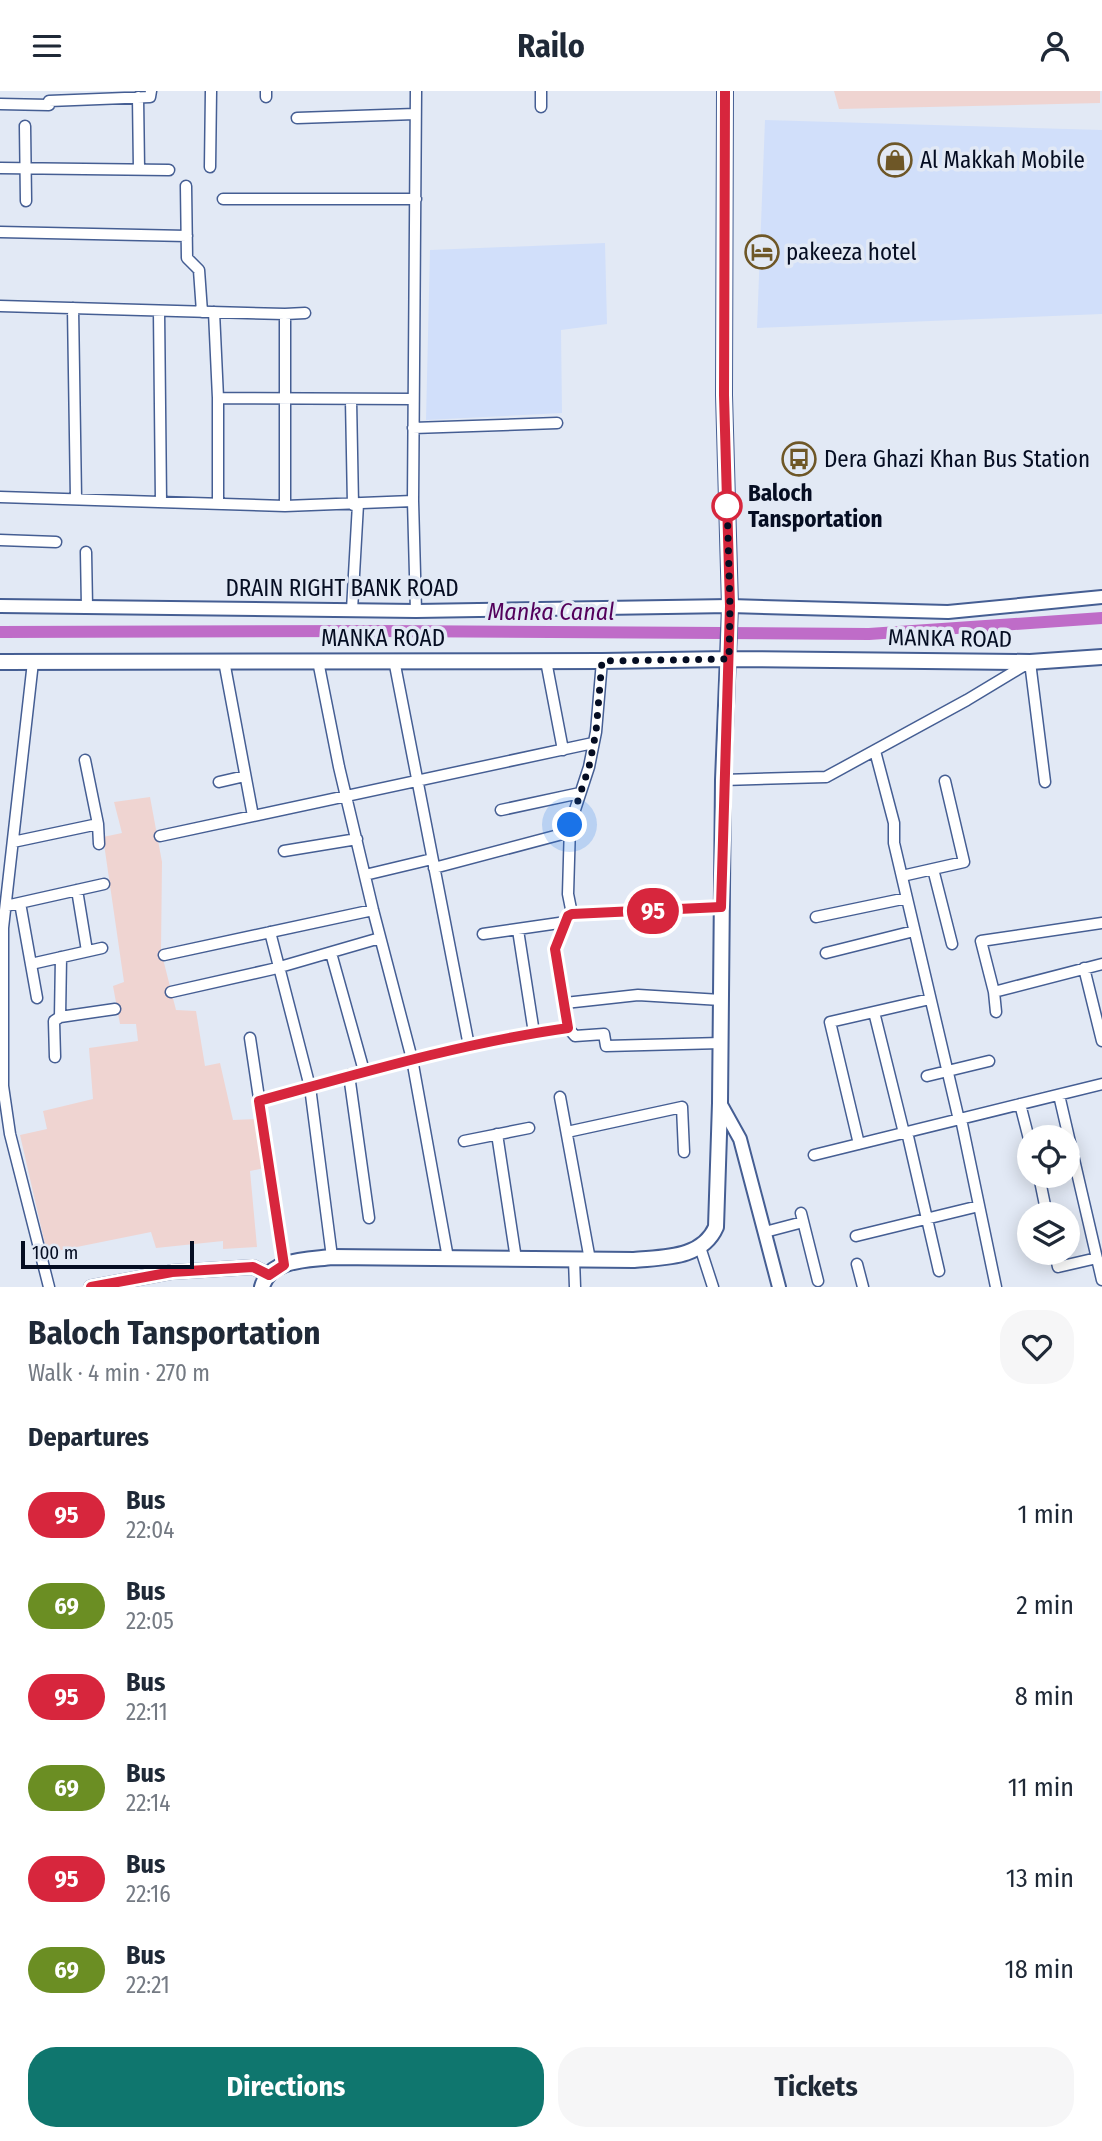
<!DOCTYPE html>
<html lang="en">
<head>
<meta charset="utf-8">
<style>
	body { margin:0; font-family:"Fira Sans Condensed",sans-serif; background:#f6f6f7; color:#1f2937; height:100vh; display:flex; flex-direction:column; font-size:26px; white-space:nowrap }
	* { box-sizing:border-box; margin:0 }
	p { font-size:23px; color:#747a83 }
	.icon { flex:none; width:38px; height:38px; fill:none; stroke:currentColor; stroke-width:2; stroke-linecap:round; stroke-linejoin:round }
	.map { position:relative; height:1196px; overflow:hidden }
	.sheet { display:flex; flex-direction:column; background:#fff; flex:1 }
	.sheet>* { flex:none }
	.badge { padding:0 14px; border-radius:23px; font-size:24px; line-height:46px }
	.controls { position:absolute; left:1017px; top:1034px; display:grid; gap:14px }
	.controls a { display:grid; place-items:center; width:63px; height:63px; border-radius:50%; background:#fff; box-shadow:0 4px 18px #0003; font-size:35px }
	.scale { position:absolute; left:21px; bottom:18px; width:173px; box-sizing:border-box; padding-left:7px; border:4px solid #050d22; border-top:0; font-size:19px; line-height:24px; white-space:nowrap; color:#050d22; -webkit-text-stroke:5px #e2e9f5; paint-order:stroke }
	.you { position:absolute; width:35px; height:35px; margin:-18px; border:5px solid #fff; border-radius:50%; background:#1a73e8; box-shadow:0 0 0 10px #1a73e833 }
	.map>.badge { position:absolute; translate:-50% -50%; box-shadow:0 0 0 4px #fff }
	h2 { padding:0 28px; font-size:26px; line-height:63px }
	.round { display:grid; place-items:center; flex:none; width:74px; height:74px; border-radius:28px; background:#f6f6f7 }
	.headline { display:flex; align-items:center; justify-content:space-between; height:119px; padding:0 28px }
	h1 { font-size:33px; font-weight:700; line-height:52px }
	.cta { display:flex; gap:14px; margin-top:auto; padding:14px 28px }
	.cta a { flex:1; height:80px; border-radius:28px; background:#0f766e; color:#fff; font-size:28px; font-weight:700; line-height:80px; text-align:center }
	.cta a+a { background:#f6f6f7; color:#1f2937 }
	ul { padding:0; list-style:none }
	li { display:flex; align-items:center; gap:21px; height:91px; padding:0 28px }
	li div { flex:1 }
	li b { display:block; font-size:26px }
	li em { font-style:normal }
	li .badge { min-width:77px; font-weight:700; text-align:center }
	header { display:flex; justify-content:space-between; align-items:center; height:91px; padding:0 28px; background:#fff; font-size:32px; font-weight:700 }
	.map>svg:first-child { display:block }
	.built { fill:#d1dffa }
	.green { fill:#efd4d1 }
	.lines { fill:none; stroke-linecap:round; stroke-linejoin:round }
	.canal { stroke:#bf6cc8; stroke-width:12 }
	.minor-casing { stroke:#455e93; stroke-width:13 }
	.tertiary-casing { stroke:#455e93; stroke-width:16 }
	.secondary-casing { stroke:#455e93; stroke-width:18 }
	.minor { stroke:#fff; stroke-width:10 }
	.tertiary { stroke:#fff; stroke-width:12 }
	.secondary { stroke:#fff; stroke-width:14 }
	.line-casing { stroke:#fff; stroke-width:16 }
	.line { stroke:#d7263d; stroke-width:10 }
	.walk { stroke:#050d22; stroke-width:7; stroke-dasharray:0 12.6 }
	.stop-dot { fill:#fff; stroke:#d7263d; stroke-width:3.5 }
	.labels { text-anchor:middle; stroke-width:7; stroke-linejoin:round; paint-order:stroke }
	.poi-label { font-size:23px; fill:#050d22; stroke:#e2e9f5; text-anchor:start }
	.stop-label { font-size:23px; font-weight:bold; fill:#050d22; stroke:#e2e9f5; text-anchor:start }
	.street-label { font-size:23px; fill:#050d22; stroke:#e2e9f5 }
	.water-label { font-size:24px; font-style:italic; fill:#53005b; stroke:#e2e9f5 }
</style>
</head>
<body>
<header><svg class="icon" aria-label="menu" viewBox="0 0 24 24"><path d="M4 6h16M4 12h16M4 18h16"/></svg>Railo<svg class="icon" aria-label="person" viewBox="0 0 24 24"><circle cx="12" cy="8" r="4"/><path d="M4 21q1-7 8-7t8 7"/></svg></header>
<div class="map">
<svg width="1102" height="1196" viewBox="0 0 1102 1196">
	<rect width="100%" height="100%" fill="#e2e9f5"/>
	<path class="built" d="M765,29L1102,39V223L757,237Z
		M605,152L607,233L561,239L562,322L426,329L430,159Z"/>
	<path class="green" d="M834,0H1100V12L839,18Z
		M150,706L162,771L161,860L176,919L196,920L205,975L220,972L233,1029L257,1028L269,1076L250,1080L257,1156L223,1158V1150L156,1157L151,1141L47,1162L20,1044L47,1038L43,1020L93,1008L89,957L138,950L136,933H120L113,895L124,891L103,746L122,742L114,711Z"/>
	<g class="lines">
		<path class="canal" d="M0,541L378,540L869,543L1102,527"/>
		<defs>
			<path id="minor" d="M266,0V6
				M541,0V16
				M138,6L139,78
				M0,13L49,14V10L150,6L151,0
				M297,27L415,23
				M25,35L26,110
				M210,76L211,0
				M0,77L169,79
				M186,95L187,167L199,179L202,221
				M223,108H416
				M0,141L187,145
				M0,215L285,223V415
				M73,217L76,408
				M159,220L161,411
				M214,221L218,307V412
				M285,223L305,222
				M218,307L413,308
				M351,309L353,414
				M413,337L557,332
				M0,406L285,415L413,410
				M0,449L56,451
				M86,461L87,516
				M352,519L358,413
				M416,520L413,410L416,0
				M394,569L469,955
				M224,570L253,725
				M318,570L339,676L373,819L412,968L448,1167
				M546,570L563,659
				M33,571L3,837V995L10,1043L49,1196
				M875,660L894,732V752L959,1029
				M85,669L98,733L99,753
				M723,689L826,686L967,609L1030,571L1045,691
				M219,691L245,685
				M501,719L580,702
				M160,745L593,652
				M13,751L98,733
				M284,760L357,748
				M434,777L570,741
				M933,778L952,853
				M365,784L432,768
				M902,785L964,771L945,690
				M77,799L87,860
				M20,812L37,907
				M6,815L104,793
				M721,816L572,823L568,825L555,858L568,937L575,945L604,943L606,955L721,952
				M572,823L568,803L570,734L589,676L596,641L602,570
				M816,826L907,807
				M518,839L534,942
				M270,841L310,996L332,1166
				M483,843L566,831
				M331,862L364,980
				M826,862L914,840
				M164,864L373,819
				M31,873L102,857
				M1084,877L1102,950
				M171,901L273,878L380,847
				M994,901L1102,873
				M565,912L638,904L721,909
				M874,921L904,1042
				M996,921L994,901L981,850L1102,832
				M60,926L115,918
				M250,947L284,1174
				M55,966L54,930L60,926L61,866
				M349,984L369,1127
				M927,985L989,970
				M1059,1004L1102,1189
				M560,1006L590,1169
				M259,1010C361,982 462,952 568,937
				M1020,1013L1029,1048
				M961,1028L996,1196
				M567,1041L682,1016L684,1061
				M907,1041L939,1180
				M497,1043L516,1168
				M464,1050L529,1037
				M859,1053L830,931L930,908
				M814,1064L1102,993
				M1039,1085L1047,1124
				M801,1122L818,1190
				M765,1141L803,1131
				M856,1145L979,1115
				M700,1156L713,1196
				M1055,1162L1058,1176L1097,1167
				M574,1168L575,1196
				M857,1173L863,1196"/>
			<path id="tertiary" d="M0,515L416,520L730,515L948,521L1102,506
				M720,1012L740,1048L779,1196
				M91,1196L172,1181L253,1176L269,1184"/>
			<path id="secondary" d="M0,571L602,570L729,568L1030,571L1102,566
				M262,1196C270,1167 309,1169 332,1166L634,1169C663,1166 702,1168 716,1136L720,1012L723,689L730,515L724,304L725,0"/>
		</defs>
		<use href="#minor" class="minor-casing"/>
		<use href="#tertiary" class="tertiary-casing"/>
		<use href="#secondary" class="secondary-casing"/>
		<use href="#minor" class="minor"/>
		<use href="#tertiary" class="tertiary"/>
		<use href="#secondary" class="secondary"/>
	</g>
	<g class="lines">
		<defs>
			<path id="line" d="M91,1196L172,1181L253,1176L269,1184L284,1174L259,1010C361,982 462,952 568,937L555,858L568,825L572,823L721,816L730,515L724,304L725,0"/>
		</defs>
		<use href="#line" class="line-casing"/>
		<use href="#line" class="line"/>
		<path class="walk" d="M570,734L589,676L596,641L602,570L729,568L730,515L727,409V415"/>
	</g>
	<defs>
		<symbol id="shop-ring" viewBox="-11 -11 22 22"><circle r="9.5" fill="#e2e9f5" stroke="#6e5727" stroke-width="1.5"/><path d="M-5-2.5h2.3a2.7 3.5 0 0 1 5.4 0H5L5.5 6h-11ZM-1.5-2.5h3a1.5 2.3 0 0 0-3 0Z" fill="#6e5727"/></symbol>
		<symbol id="hotel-ring" viewBox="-11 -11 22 22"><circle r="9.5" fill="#e2e9f5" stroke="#6e5727" stroke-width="1.5"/><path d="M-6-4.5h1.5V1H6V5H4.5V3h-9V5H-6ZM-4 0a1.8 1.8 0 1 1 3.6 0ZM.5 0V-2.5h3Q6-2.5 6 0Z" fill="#6e5727"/></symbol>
		<symbol id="bus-ring" viewBox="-11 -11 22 22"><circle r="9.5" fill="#e2e9f5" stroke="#6e5727" stroke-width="1.5"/><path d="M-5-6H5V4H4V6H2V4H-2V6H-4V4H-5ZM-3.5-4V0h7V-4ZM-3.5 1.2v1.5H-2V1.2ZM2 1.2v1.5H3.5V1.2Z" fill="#6e5727"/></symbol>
	</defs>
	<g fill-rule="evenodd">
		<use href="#shop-ring" x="876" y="50" width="38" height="38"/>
		<use href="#hotel-ring" x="743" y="142" width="38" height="38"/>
		<use href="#bus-ring" x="780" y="349" width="38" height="38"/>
	</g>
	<circle class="stop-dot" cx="727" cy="415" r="14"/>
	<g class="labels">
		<g class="poi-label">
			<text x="920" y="77">Al Makkah Mobile</text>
			<text x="786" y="169">pakeeza hotel</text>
			<text x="824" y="376">Dera Ghazi Khan Bus Station</text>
		</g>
		<g class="stop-label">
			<text x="748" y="410">Baloch<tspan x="748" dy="26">Tansportation</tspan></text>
		</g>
		<g class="street-label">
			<text x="342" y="505">DRAIN RIGHT BANK ROAD</text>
			<text x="383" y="555">MANKA ROAD</text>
			<text transform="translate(950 547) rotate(1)" y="8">MANKA ROAD</text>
		</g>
		<g class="water-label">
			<text x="551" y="529">Manka Canal</text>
		</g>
	</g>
</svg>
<div class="controls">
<a><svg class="icon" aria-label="locate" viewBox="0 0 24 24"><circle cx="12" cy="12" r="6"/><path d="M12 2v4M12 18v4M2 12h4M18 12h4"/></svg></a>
<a><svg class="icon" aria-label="layers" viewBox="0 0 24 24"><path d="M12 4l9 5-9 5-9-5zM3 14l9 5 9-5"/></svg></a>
</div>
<div class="scale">100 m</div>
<div class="you" style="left:570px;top:734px"></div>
<b class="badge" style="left:653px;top:820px;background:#d7263d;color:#fff">95</b>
</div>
<section class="sheet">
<div class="headline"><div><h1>Baloch Tansportation</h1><p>Walk · 4 min · 270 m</p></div><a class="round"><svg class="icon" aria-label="heart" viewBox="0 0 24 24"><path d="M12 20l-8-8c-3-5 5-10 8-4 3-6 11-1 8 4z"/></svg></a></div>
<h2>Departures</h2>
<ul>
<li><span class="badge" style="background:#d7263d;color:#fff">95</span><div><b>Bus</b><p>22:04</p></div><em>1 min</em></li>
<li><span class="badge" style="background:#6b8e23;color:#fff">69</span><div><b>Bus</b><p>22:05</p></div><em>2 min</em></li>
<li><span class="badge" style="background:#d7263d;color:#fff">95</span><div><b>Bus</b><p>22:11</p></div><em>8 min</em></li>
<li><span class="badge" style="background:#6b8e23;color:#fff">69</span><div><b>Bus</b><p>22:14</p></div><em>11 min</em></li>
<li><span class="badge" style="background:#d7263d;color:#fff">95</span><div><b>Bus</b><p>22:16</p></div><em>13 min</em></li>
<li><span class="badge" style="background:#6b8e23;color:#fff">69</span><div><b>Bus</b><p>22:21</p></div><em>18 min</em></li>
</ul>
<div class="cta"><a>Directions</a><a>Tickets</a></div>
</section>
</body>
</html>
